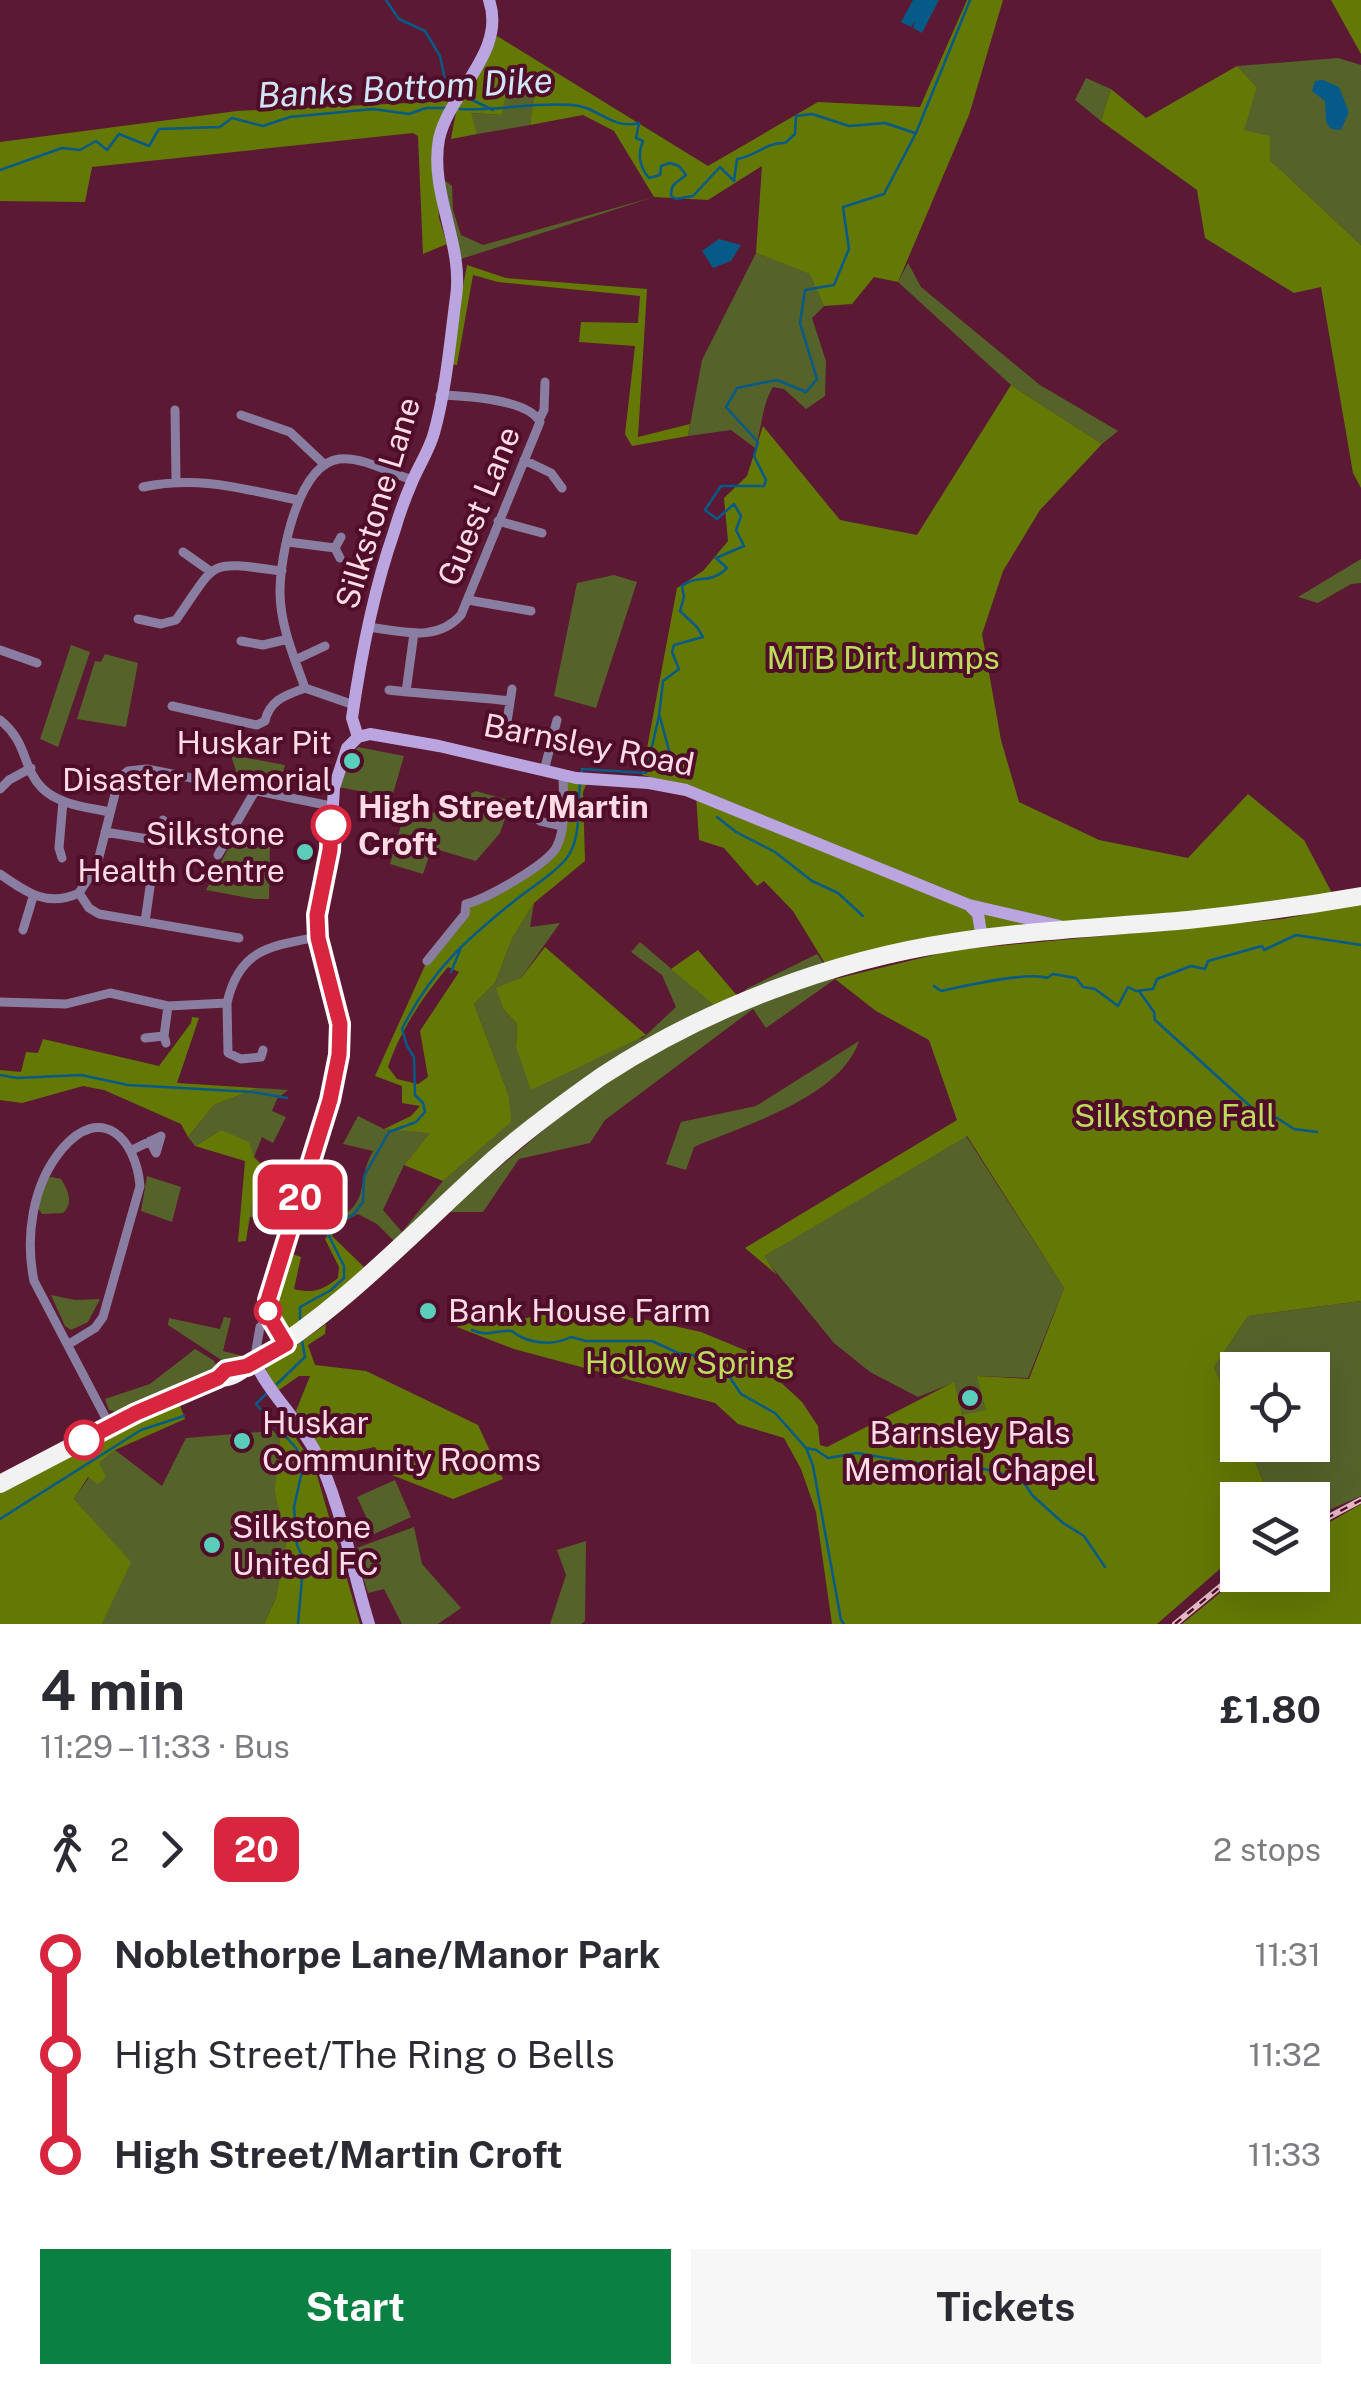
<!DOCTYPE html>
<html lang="en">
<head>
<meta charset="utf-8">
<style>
	body { margin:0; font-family:"Public Sans",sans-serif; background:#f7f7f7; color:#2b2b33; height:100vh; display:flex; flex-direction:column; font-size:38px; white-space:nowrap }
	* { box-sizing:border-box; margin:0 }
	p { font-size:32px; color:#7c7c81 }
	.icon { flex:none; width:55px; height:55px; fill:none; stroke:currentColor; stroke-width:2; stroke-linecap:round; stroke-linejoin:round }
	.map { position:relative; height:1624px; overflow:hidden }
	.panel { display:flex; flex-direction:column; background:#fff; flex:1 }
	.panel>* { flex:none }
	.badge { padding:0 20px; border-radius:15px; font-size:35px; line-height:65px }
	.tools { position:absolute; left:1220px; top:1352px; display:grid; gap:20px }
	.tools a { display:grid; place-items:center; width:110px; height:110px; border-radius:0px; background:#fff; box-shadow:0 10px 40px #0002; font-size:50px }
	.map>.badge { position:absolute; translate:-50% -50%; box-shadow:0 0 0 5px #fff }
	.legs { display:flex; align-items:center; gap:15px; height:110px; padding:0 40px; font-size:32px }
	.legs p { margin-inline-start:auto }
	.head { display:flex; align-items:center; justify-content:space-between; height:170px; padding:0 40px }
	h1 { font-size:55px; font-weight:700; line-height:75px }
	.cta { display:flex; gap:20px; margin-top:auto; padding:20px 40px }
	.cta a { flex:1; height:115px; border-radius:0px; background:#0b8043; color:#fff; font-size:40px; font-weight:700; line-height:115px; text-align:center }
	.cta a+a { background:#f7f7f7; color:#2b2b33 }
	ul { padding:0 40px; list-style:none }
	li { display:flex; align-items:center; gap:35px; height:100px; font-size:38px }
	li i { display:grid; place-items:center; width:15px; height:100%; margin:0 12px; background:currentColor }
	li i::after { content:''; width:25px; height:25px; margin:-12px; border:8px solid; border-radius:50%; background:#fff }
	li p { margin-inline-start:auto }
	li:first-child i { background:linear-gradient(#0000 50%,currentColor 0) }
	li:last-child i { background:linear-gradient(currentColor 50%,#0000 0) }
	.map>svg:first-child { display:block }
	.green { fill:#55632b }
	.forest { fill:#647905; fill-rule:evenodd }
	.water { fill:#055a87 }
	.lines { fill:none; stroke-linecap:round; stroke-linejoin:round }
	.stream { stroke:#055a87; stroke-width:2.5 }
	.street { stroke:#8a7da2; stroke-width:9 }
	.secondary { stroke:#baa5e0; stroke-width:12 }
	.highway { stroke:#f2f2f2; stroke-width:18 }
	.rail-casing { stroke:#e2b9c5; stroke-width:6 }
	.rail { stroke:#500d29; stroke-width:2.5; stroke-dasharray:8; stroke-linecap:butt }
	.line-1-casing { stroke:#fff; stroke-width:22 }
	.line-1 { stroke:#d7263d; stroke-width:15 }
	.poi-dot { fill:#5bcebb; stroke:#500d29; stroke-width:4 }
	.stop-1-dot { fill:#fff; stroke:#d7263d; stroke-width:5 }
	.labels { text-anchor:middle; stroke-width:8; stroke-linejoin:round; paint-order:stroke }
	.street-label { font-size:32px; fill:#ffdce5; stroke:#500d29 }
	.park-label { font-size:32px; fill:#bedc5c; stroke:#500d29 }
	.poi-label { font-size:32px; fill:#ffdce5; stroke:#500d29; text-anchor:start }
	.stop-label { font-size:32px; font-weight:bold; fill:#ffdce5; stroke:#500d29; text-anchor:start }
	.water-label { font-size:35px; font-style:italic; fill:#d0e5f5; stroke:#500d29 }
</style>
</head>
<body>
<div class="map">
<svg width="1361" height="1624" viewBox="0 0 1361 1624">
	<rect width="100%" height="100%" fill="#5c1933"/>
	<path class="green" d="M1338,58L1361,65V245L1270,160L1243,130L1257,87L1237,66Z
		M1086,78L1111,89L1101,121L1075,100Z
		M507,82L537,87L530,125L477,134L470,113L502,115Z
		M444,180L452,186L453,210L461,235L483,245L654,197L461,259Z
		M756,253L811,274L824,306L812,318L826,361L825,396L806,409L784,389L773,387C761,407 763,426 755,448L731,430L688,436L702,360Z
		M908,263L921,287L1040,385L1118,431L1102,444L1011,385L898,282Z
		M1361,559V583L1351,584L1318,603L1298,597Z
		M614,575L637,582L596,708L554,696L577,583Z
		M71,645L90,652L58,747L40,739Z
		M105,654L138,663L126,727L77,719L95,661L101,662Z
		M358,747L404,756L392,797L338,787L351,755Z
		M231,755L285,765L283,772L272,771L268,787L239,781Z
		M476,791L511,801L500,833L476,861L432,848L423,874L390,864L405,811L409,812L410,809L448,815L459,799Z
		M235,836L270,842L269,899H254L206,890Z
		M534,903L530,927L560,923L521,978L504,1010L517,1024L516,1047L643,1038L676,1007L662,975L631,952L640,942L716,1007L628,1053L536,1113L395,1242L377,1224L358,1214L338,1224L332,1236L325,1239L335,1219C371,1205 356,1180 373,1151L343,1144L358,1116L384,1129L431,1132L404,1165L383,1210L402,1232L443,1181L510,1122L509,1096L474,1004L495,983L512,939Z
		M817,954L835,979L766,1028L753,1009L605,1120L590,1143L519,1159L483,1212H446L608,1076L732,1010L746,989Z
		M859,1041C841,1097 745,1125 694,1147L686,1170L666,1164L681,1122L756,1106Z
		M258,1088L288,1090L277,1099L272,1111L286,1117L273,1143L262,1137L254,1157L221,1130L195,1146L188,1137L214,1105Z
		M966,1136L1064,1288L1028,1378L978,1376L987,1410L962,1416L953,1383L918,1397L870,1372L834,1343L763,1256L801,1226Z
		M147,1176L181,1187L172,1222L141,1211Z
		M52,1177L61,1179C68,1190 74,1203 63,1213L42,1214L37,1207L48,1178Z
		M254,1190L289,1203L284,1222L249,1217Z
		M51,1295L75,1300L100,1299L88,1322L71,1330L65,1326Z
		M1361,1301V1496L1313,1517L1312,1500H1254L1266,1488L1248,1445H1312V1370H1238L1237,1421L1214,1367L1248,1316Z
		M224,1317L231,1318L223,1351L243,1356L229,1365L168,1325L169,1318L220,1329Z
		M195,1349L213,1360L219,1369L116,1412L109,1410L105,1399L150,1384Z
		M273,1431L280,1438L276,1491L286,1543L276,1598L264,1624H102L130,1562L74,1499L99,1463L115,1450L162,1486L186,1438Z
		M395,1480L411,1517L374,1534L357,1497Z
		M414,1527L422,1564L461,1608L438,1624H402L384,1589L368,1593L354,1549Z
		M586,1541L585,1621L581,1624H550L566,1575L557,1550Z"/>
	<path class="forest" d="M967,0H1003L969,115L898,282L874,277L852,304L824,306L810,274L756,253L762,166L708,200L654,197L614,131L583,115L530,125L536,87L508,83L502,115L471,113L477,134L451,139L456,112L497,36L708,166L818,102L920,107Z
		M1331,0H1361V54Z
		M1237,66L1257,87L1244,130L1270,136V160L1361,245V488L1353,473L1321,287L1294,293L1205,238L1197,190L1101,121L1111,89L1146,118Z
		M451,101L434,140L439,218L447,244L423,254L418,136L413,133L92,167L85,202L0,201V142L237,111Z
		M467,265L506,278L647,289L638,437L690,424L688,436L632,446L625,434L635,346L579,342L581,322L638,323L640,296L498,282L473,275L457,365L448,364Z
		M1011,385L1102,444L1040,510L1003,571L982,634L1001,740L1019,802L1099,840L1188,858L1248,794L1304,840L1332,893L826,965L793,911L764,881L757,886L724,848L699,840L696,794L692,786L642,775L677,588L703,571L728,541L724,498L747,476L763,426L840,520L917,535Z
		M563,775L588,780L583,792L585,861L534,903L512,939L495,983L474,1004L509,1096L511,1122L443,1181L404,1165L430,1133L384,1129L411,1116L420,1106L402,1103V1086L375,1076L427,961L465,914L466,904L509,884L558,844ZM448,967L459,972L420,1031L428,1077L418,1084L397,1079L388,1067C400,1031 423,996 448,967Z
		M1361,903V1301L1248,1316L1214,1367L1237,1421L1238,1445H1248L1266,1488L1254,1500H1238L1237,1516L1233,1520L1237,1527V1554L1157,1624H832L816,1512L801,1469L784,1438L738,1424L715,1403L514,1349L457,1327L460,1314L499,1324L568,1309L647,1320L701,1332L747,1351L802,1402L818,1426L820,1445L827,1447L954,1382L962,1415L986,1410L977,1376L1029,1379L1064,1288L967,1136L764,1256L777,1275L745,1248L957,1120L929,1040L876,1011L835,979L954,950L1283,919Z
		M545,947L646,1035L531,1090L516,1047L517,1024L504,1010L496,988L521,978Z
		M698,950L740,999L716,1007L671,969Z
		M192,1017L199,1018L177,1083L258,1088L214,1105L188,1137L181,1124L104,1090L83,1086L22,1103L0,1100V1070L21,1072L26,1052L38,1053L43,1039L159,1066L191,1023Z
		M221,1130L249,1142L254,1157L264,1167L254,1190L246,1241L238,1242L245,1161L195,1146Z
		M332,1236L365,1268L297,1329L289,1328C264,1307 280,1279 289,1253L301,1257L294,1289C313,1294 323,1290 338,1278L339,1267L325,1239Z
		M326,1324L325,1334L308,1345L315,1365L366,1371L478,1425L503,1479L453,1499L392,1475L375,1447L325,1457L296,1411L310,1376H299L279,1390L267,1376L266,1367Z
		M178,1400L185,1419L115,1450L99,1463L106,1477L98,1484L88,1477L74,1499L131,1562L102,1624H0V1491Z
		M291,1431L314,1465L360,1624H264L276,1598L286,1543L275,1491L280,1438Z
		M1361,1504V1624H1182L1242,1575H1312L1313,1532Z"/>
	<path class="water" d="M913,0H939L922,33L913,28L915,21L911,27L901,22Z
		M1323,80L1339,87L1349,112L1341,130L1331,129L1326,122L1325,101L1312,91L1315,81Z
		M719,239L741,245L731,261L713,268L702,251Z"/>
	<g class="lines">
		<path class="stream" d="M386,0L399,19L425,31L440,56L446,84L456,93
			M464,96L493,110
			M460,109C497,111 535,102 572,105C597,106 611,130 639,123L636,138L643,141C637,154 640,168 649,178L660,175L661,166L670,163L679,166L686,175C677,183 671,182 671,196L676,199L693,196L720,167L734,181L737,159C755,157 766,142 785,143L795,134L796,116L812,114L849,126L885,123L915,133
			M0,170L62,148L80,150L96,141L107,150L119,134L149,146L159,129L220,127L232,118L263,126L290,117L373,109L409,114L426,108H447
			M660,717L675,773
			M582,771V769L646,773L659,716L663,681L679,669L672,652L674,645L703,637L697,627L680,611L684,597L682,586C697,574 710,585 727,568L716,558L744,546L736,530L741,516L734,504L717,519L705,510L721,486H764L766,480L754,456L758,442L726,407L737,388L777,380L806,392L817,379L800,323L805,290L834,285L849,249L843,207L884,194L916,133L970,0
			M717,817L736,832L775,852L812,881L838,893L863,916
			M451,972L460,950
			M934,986L941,991C964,986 1028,971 1047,978L1053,974L1076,978L1083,987L1095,989L1118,1006L1128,987L1136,991L1153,989L1157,979L1191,966L1205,969L1208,961L1262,946L1264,950L1296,935L1361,945
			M1139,991L1154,1012L1155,1020L1261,1116L1277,1118L1294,1129L1317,1132
			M0,1075L17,1078L81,1075L128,1085L253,1092L287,1098
			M300,1319V1307L331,1290L344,1278V1266L328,1234L336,1221L353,1215L363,1202L364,1176L389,1132L416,1122L425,1112L423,1103L415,1095L414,1057L407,1046L402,1029C432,969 467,939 518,898C533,886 554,874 566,859C582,839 577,808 580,784
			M472,1330C486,1336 491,1332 505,1331C514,1330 512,1332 521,1337C536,1344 556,1345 571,1337L586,1341H652L678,1353L693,1355L719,1375L729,1376L741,1394L775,1413L806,1448L816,1450L828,1458L857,1453L915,1463L977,1467L1013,1477L1025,1484L1032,1495L1063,1523L1084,1536L1105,1567
			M277,1384L305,1357L302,1341
			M267,1393L256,1404L297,1449L302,1471L294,1507L297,1545L308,1568L302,1578L298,1624
			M807,1450L813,1466L841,1620L844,1624
			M0,1519L141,1430L184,1416"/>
		<path class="street" d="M175,410L176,480
			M241,415L290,432L325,465
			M540,418L544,410L545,382
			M524,460L551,473L562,488
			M143,487C200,475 242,489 298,500
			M498,521L542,533
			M288,542L335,548
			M183,552L210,571
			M340,558L335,548L341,537
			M468,600L531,611
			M138,619L161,624L176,620C219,559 205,561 282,571
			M368,627C402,631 436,643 461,615L540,422C528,399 465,396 440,395
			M241,641L263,645L288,639
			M0,650L37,663
			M295,660L325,646
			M305,688C294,657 280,625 280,592C280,557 297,465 339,459C361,456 391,473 412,480
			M389,690C430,695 470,696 510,701
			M406,692L414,633
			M172,706L257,725L265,721C270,699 287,695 305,688L354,705
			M0,720C28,742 22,768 42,788C59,805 87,807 109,812
			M505,735L512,689
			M544,771L557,720
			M0,789L9,780L31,768
			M539,813L540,821L562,826
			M105,832L154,840L163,820
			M218,855L255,791
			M62,858L59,848L63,801
			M0,874C26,892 47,908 79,893
			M145,922L151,880
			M23,930L33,897
			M239,938L99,914L89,908L79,893L97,865L119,778L128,771L147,769L331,806
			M427,961L465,914L466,904C485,900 550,863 557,846C567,825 563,797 563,775
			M0,1002L66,1004L110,993L168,1006L227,1003C239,949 270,946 318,937
			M227,1003L228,1053L241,1059L261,1057L263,1050
			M145,1038L164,1036
			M166,1043L164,1036L168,1006
			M132,1150L161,1136L156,1153L150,1141
			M69,1344L95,1328L103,1317L140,1186C136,1138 101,1103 62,1149C32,1185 25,1237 34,1281L110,1426
			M256,1350L260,1327L271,1319"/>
		<path class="secondary" d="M358,737L352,718C361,655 373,592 394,532C399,515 405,498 412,482C419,465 429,451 434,433C446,390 450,342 456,297C464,244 429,193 439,139C449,92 507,52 489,0
			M358,737L370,734L439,746L576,778L649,783L686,790L969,905L1060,926
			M969,905L978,914L982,939
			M286,1344L269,1314L268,1300L336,1077L339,1024L318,937L317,915L330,850L334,788L347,748L358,737
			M255,1362C270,1395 299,1420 316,1453C342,1507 351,1567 369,1624"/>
		<path class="highway" d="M218,1378C235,1378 238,1371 251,1364C343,1309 415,1230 494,1159C528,1129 565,1102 602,1076C706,1008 832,960 954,942C1032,930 1110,927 1188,920C1246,914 1304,906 1361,896
			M0,1484L136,1413L218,1378L227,1369"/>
		<defs>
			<path id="rail" d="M1312,1526L1361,1500
				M1175,1624L1238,1572"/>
		</defs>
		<use href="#rail" class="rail-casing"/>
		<use href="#rail" class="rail"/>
	</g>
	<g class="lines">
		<defs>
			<path id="line-1" d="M84,1440L136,1413L218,1378L226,1370L247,1366L286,1344L268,1314V1300L330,1100L339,1055L340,1024L318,938L317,915L330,850L331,825"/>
		</defs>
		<use href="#line-1" class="line-1-casing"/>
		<use href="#line-1" class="line-1"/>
	</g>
	<g class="poi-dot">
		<circle cx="352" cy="761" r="10"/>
		<circle cx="305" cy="852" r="10"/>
		<circle cx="428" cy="1311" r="10"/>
		<circle cx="970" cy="1398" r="10"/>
		<circle cx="242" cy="1441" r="10"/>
		<circle cx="212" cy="1545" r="10"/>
	</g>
	<g class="stop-1-dot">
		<circle cx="331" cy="825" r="18"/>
		<circle cx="268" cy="1311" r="12"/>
		<circle cx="84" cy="1440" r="18"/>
	</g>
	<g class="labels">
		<g class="street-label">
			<text transform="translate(378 503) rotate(-73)" y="11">Silkstone Lane</text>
			<text transform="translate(479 506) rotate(-68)" y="11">Guest Lane</text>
			<text transform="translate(589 745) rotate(11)" y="11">Barnsley Road</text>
		</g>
		<g class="park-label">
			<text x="883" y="669">MTB Dirt Jumps</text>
			<text x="1175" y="1127">Silkstone Fall</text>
			<text x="690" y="1374">Hollow Spring</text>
		</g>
		<g class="poi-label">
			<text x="332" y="754" text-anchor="end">Huskar Pit<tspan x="332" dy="37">Disaster Memorial</tspan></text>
			<text x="285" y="845" text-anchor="end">Silkstone<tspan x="285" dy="37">Health Centre</tspan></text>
			<text x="448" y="1322">Bank House Farm</text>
			<text x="262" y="1434">Huskar<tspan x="262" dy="37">Community Rooms</tspan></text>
			<text x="970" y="1444" text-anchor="middle">Barnsley Pals<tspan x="970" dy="37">Memorial Chapel</tspan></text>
			<text x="232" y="1538">Silkstone<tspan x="232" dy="37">United FC</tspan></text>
		</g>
		<g class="stop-label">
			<text x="358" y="818">High Street/Martin<tspan x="358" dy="37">Croft</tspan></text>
		</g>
		<g class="water-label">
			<text transform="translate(405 88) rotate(-3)" y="12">Banks Bottom Dike</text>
		</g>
	</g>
</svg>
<div class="tools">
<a><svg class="icon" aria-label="locate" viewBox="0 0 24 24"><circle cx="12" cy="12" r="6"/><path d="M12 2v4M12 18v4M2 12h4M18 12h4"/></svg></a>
<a><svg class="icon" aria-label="layers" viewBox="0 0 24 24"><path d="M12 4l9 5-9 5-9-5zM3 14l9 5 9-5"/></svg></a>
</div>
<b class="badge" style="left:300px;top:1197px;background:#d7263d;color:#fff">20</b>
</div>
<section class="panel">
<div class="head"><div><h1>4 min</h1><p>11:29 – 11:33 · Bus</p></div><b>£1.80</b></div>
<div class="legs"><svg class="icon" aria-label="walk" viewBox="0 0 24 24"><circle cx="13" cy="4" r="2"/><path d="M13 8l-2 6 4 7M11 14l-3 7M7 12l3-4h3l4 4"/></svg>2<svg class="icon" aria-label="forward" viewBox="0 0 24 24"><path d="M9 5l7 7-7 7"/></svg><b class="badge" style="background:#d7263d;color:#fff">20</b><p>2 stops</p></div>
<ul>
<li><i style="color:#d7263d"></i><b>Noblethorpe Lane/Manor Park</b><p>11:31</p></li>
<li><i style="color:#d7263d"></i><span>High Street/The Ring o Bells</span><p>11:32</p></li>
<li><i style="color:#d7263d"></i><b>High Street/Martin Croft</b><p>11:33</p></li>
</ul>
<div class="cta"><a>Start</a><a>Tickets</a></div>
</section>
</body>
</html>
